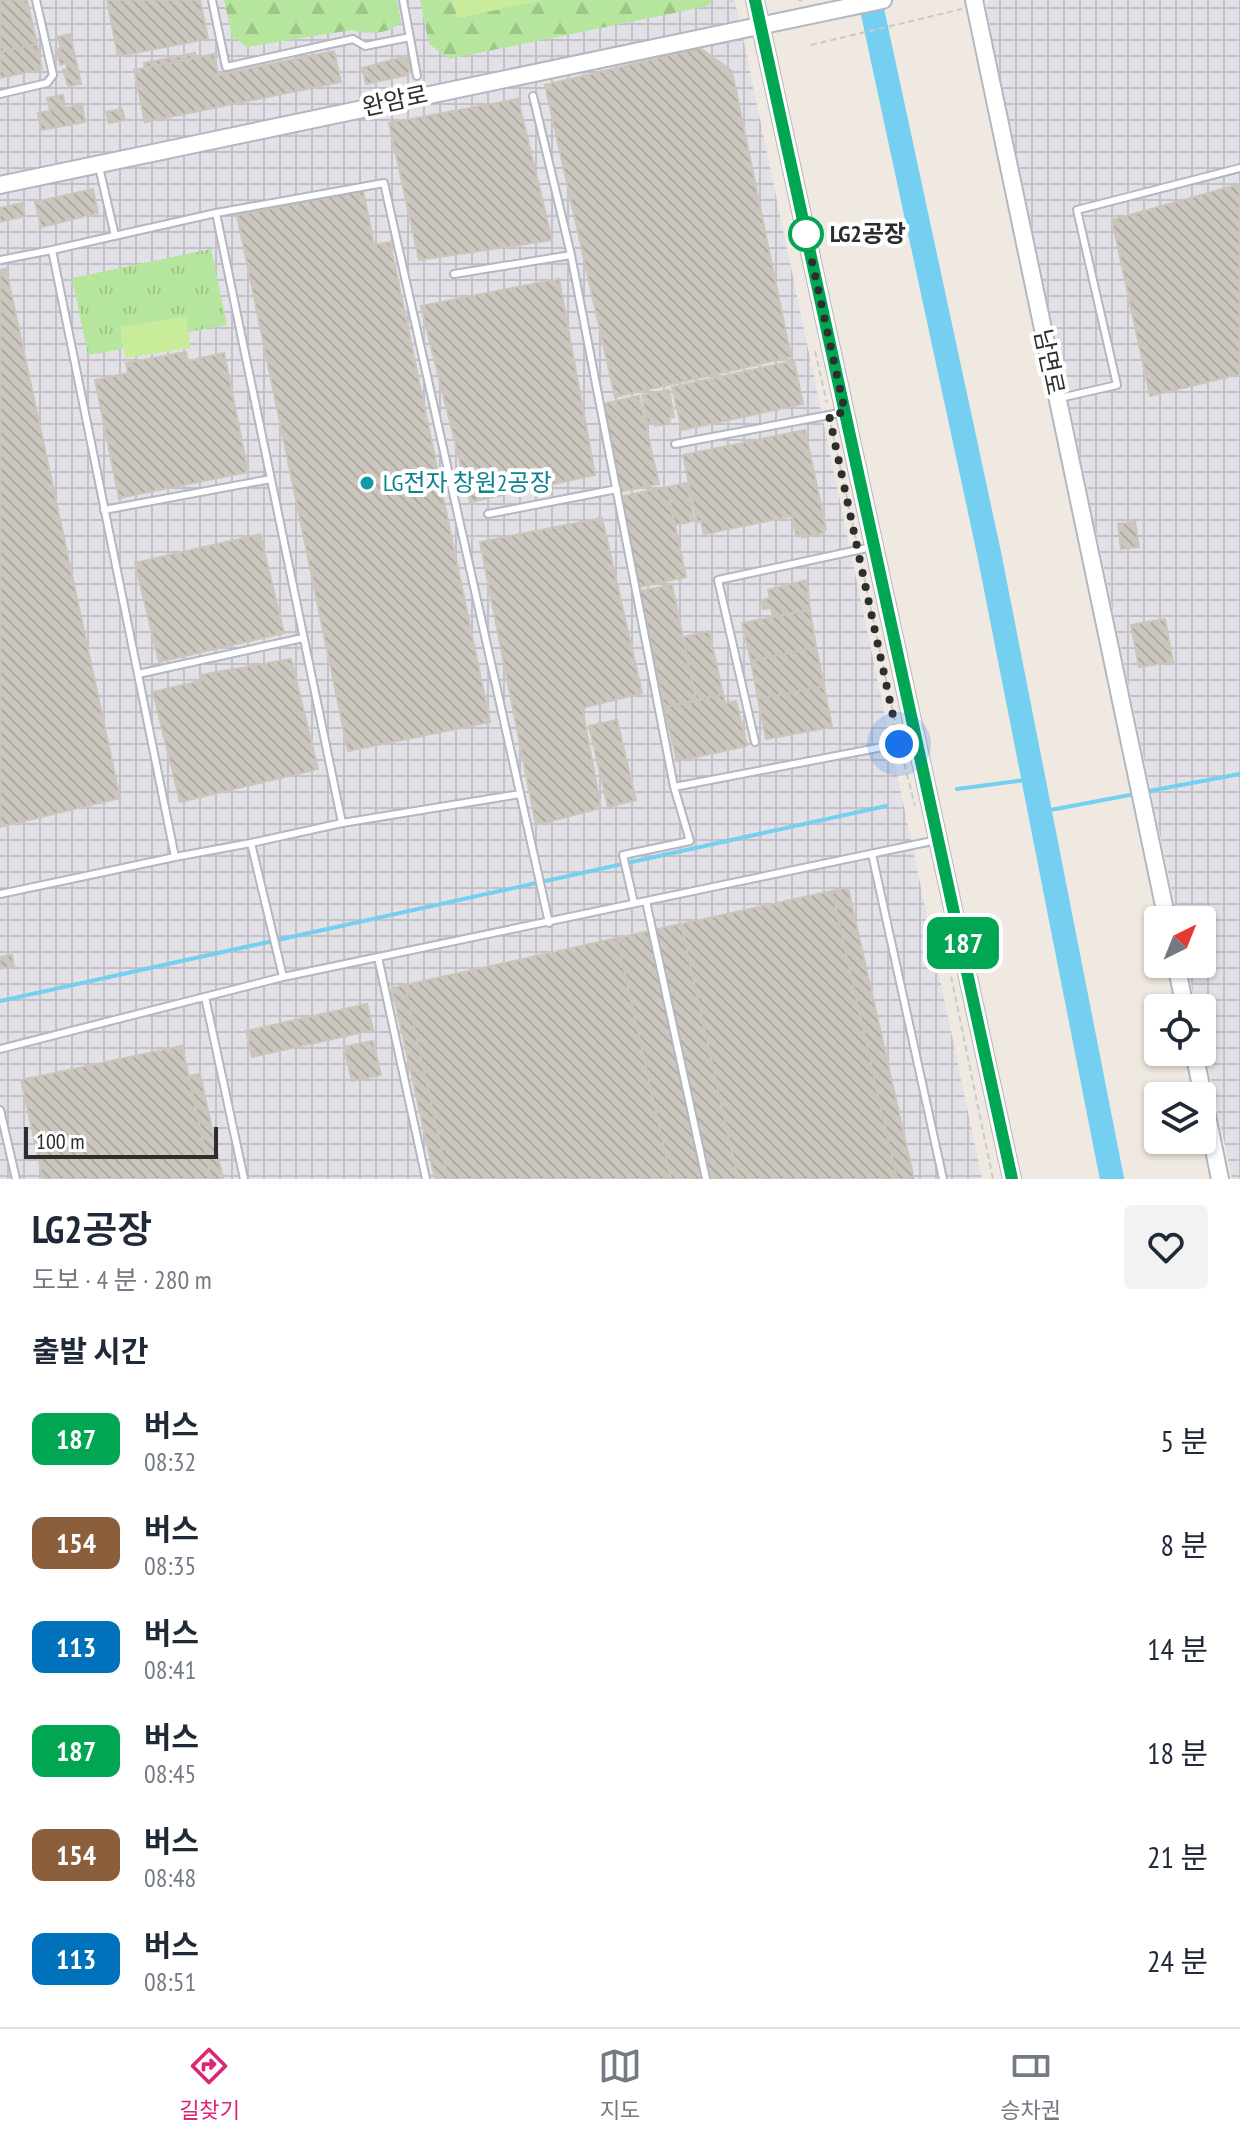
<!DOCTYPE html>
<html lang="ko">
<head>
<meta charset="utf-8">
<style>
	body { margin:0; font-family:"PT Sans Narrow","Noto Sans KR",sans-serif; background:#f2f2f3; color:#1f2937; height:100vh; display:flex; flex-direction:column; font-size:30px; white-space:nowrap }
	* { box-sizing:border-box; margin:0 }
	p { font-size:26px; color:#747a83 }
	.icon { flex:none; width:44px; height:44px; fill:none; stroke:currentColor; stroke-width:2; stroke-linecap:round; stroke-linejoin:round }
	.map { position:relative; height:1179px; overflow:hidden }
	.sheet { display:flex; flex-direction:column; background:#fff; flex:1 }
	.sheet>* { flex:none }
	.badge { padding:0 16px; border-radius:12px; font-size:28px; line-height:52px }
	.needle { width:52px; rotate:43deg }
	.tools { position:absolute; left:1144px; top:906px; display:grid; gap:16px }
	.tools a { display:grid; place-items:center; width:72px; height:72px; border-radius:8px; background:#fff; box-shadow:0 2px 6px #0004; font-size:40px }
	.scale { position:absolute; left:24px; bottom:20px; width:194px; box-sizing:border-box; padding-left:8px; border:4px solid #2e2e2e; border-top:0; font-size:22px; line-height:28px; white-space:nowrap; color:#2e2e2e; -webkit-text-stroke:6px #fff; paint-order:stroke }
	.you { position:absolute; width:40px; height:40px; margin:-20px; border:6px solid #fff; border-radius:50%; background:#1a73e8; box-shadow:0 0 0 12px #1a73e833 }
	.map>.badge { position:absolute; translate:-50% -50%; box-shadow:0 0 0 4px #fff }
	h2 { padding:0 32px; font-size:30px; line-height:72px }
	.round { display:grid; place-items:center; flex:none; width:84px; height:84px; border-radius:8px; background:#f2f2f3 }
	.headline { display:flex; align-items:center; justify-content:space-between; height:136px; padding:0 32px }
	h1 { font-size:38px; font-weight:600; line-height:60px }
	ul { padding:0; list-style:none }
	li { display:flex; align-items:center; gap:24px; height:104px; padding:0 32px }
	li div { flex:1 }
	li b { display:block; font-size:30px }
	li em { font-style:normal }
	li .badge { min-width:88px; font-weight:700; text-align:center }
	.tabs { display:flex; justify-content:space-around; align-items:center; height:112px; border-top:2px solid #e0e1e3; background:#fff; font-size:22px; color:#747a83 }
	.tabs a { display:grid; justify-items:center; gap:4px }
	.tabs .current { color:#db2777 }
	.map>svg:first-child { display:block }
	.industrial { fill:url(#industrial-grid) }
	.forest { fill:url(#forest-firs) }
	.park { fill:url(#park-tufts) }
	.pitch { fill:#c9ec9a }
	.lines { fill:none; stroke-linecap:round; stroke-linejoin:round }
	.stream { stroke:#75cff0; stroke-width:4 }
	.river { stroke:#75cff0; stroke-width:24 }
	.building { fill:url(#building-back-hatch); stroke:#cbc5ba; stroke-width:2 }
	.lane-casing { stroke:#b4b7c1; stroke-width:10 }
	.secondary-casing { stroke:#b4b7c1; stroke-width:20 }
	.path { stroke:#c9c9c9; stroke-width:2; stroke-dasharray:6 4; stroke-linecap:butt }
	.lane { stroke:#fff; stroke-width:6 }
	.secondary { stroke:#fff; stroke-width:16 }
	.line-casing { stroke:#fff; stroke-width:18 }
	.line { stroke:#00a651; stroke-width:12 }
	.walk { stroke:#2e2e2e; stroke-width:8; stroke-dasharray:0 14.4 }
	.stop-dot { fill:#fff; stroke:#00a651; stroke-width:4 }
	.culture-dot { fill:#0f9aa8; stroke:#fff; stroke-width:3 }
	.labels { text-anchor:middle; stroke-width:8; stroke-linejoin:round; paint-order:stroke }
	.street-label { font-size:24px; fill:#2e2e2e; stroke:#fff }
	.stop-label { font-size:24px; font-weight:bold; fill:#2e2e2e; stroke:#fff; text-anchor:start }
	.culture-label { font-size:24px; fill:#0d838f; stroke:#fff; text-anchor:start }
</style>
</head>
<body>
<div class="map">
<svg width="1240" height="1179" viewBox="0 0 1240 1179">
	<defs>
		<pattern id="industrial-grid" width="8" height="8" patternUnits="userSpaceOnUse" patternTransform="scale(2)"><rect width="8" height="8" fill="#e3e1e8"/><path d="M0 4h8M4 0v8" fill="none" stroke="#c3c1c7"/></pattern>
		<pattern id="forest-firs" width="22" height="20" patternUnits="userSpaceOnUse" patternTransform="scale(2)"><rect width="22" height="20" fill="#b6e59e"/><path d="M5 1l3.5 6h-7zM16 11l3.5 6h-7z" fill="#9dc588"/></pattern>
		<pattern id="park-tufts" width="24" height="20" patternUnits="userSpaceOnUse" patternTransform="scale(2)"><rect width="24" height="20" fill="#b6e59e"/><path d="M3 7l-1-3M5 7V3M7 7l1-3M15 17l-1-3M17 17v-4M19 17l1-3" fill="none" stroke="#9dc588"/></pattern>
		<pattern id="building-back-hatch" width="6" height="6" patternUnits="userSpaceOnUse" patternTransform="scale(2)"><rect width="6" height="6" fill="#cbc7bf"/><path d="M-1 5l2 2M0 0l6 6M5-1l2 2" fill="none" stroke="#afaba4"/></pattern>
	</defs>
	<rect width="100%" height="100%" fill="#efe9e1"/>
	<path class="industrial" d="M0,0H735L982,1179H0Z
		M989,0H1240V1179H1232L1202,1036V1008H1196L1187,964H1202V920H1178L992,39L986,4Z"/>
	<path class="forest" d="M224,0H397L401,22C390,34 367,35 352,30L247,47L232,36Z
		M420,0H453L457,18L543,0H712L708,6L449,59L429,44Z"/>
	<path class="park" d="M211,249L227,325L188,332L185,317L120,327L123,349L88,355L72,278Z"/>
	<path class="pitch" d="M453,0H543L457,18Z
		M186,317L191,348L125,358L120,327Z"/>
	<g class="lines">
		<path class="stream" d="M957,789L1033,779
			M1144,792L1240,774
			M1040,812L1135,794
			M0,1001L886,806"/>
		<path class="river" d="M870,0L989,553L1112,1179"/>
	</g>
	<path class="building" d="M0,0H27L37,44L0,52Z
		M107,0H200L208,39L118,56Z
		M70,34L81,84L68,86L63,70H67L66,63L60,65L57,49L61,48L58,37Z
		M37,44L42,69L0,78V52Z
		M700,48L732,71L791,357L615,397L545,85Z
		M334,51L341,82L145,122L134,70L214,54L218,75Z
		M195,53L196,58L145,68L144,63Z
		M403,57L408,59L413,67L407,75L366,84L362,68Z
		M63,95L65,108L82,105L85,122L41,130L38,113L50,111L47,98Z
		M518,99L552,240L419,260L389,123Z
		M122,109L125,120L109,123L106,112Z
		M1240,184V374L1150,396L1112,220Z
		M93,189L98,213L41,227L35,202Z
		M363,190L374,245L390,242L490,722L348,751L237,215Z
		M22,203L25,216L0,222V208Z
		M6,269L120,798L0,827V270Z
		M559,279L595,475L470,502L421,306Z
		M186,352L188,361L224,353L248,472L119,498L95,380L128,373L126,363Z
		M794,361L803,404L682,430L672,387Z
		M669,390L674,417L669,418L670,424L655,426L654,421L647,423L642,395Z
		M639,396L659,484L619,492L602,404Z
		M805,430L826,529L822,533L802,538V534L796,535L792,516L704,534L701,521L697,522L683,455Z
		M687,483L694,521L674,525L667,487Z
		M667,487L686,577L639,587L619,497Z
		M602,518L642,693L582,708L601,808L536,825L480,542Z
		M1135,522L1139,547L1121,549L1118,524Z
		M260,534L284,633L159,662L135,563Z
		M807,580L810,610L773,616L771,608L763,609L762,600L770,598L768,590Z
		M672,585L696,701L664,707L640,591Z
		M810,610L816,647L751,661L742,623Z
		M1165,619L1173,662L1139,667L1131,625Z
		M709,631L723,694L696,701L683,637Z
		M816,647L824,686L758,699L751,661Z
		M291,659L318,769L180,802L153,692L200,681V675Z
		M824,686L832,727L766,739L758,699Z
		M723,694L725,703L736,701L747,746L677,761L664,707Z
		M617,720L636,800L608,807L589,726Z
		M848,888L914,1179H897L832,891Z
		M832,891L897,1179H738L681,924Z
		M681,924L738,1179H671L617,938Z
		M617,938L671,1179H448L405,985Z
		M12,955L14,966L0,969V957Z
		M405,985L448,1179H435L392,988Z
		M367,1004L373,1030L252,1057L246,1031Z
		M373,1041L381,1075L352,1081L344,1047Z
		M182,1046L211,1179H43L21,1080Z
		M200,1074L223,1179H211L189,1076Z"/>
	<g class="lines">
		<defs>
			<path id="lane" d="M212,0L226,67L353,39L365,46L410,37
				M403,0L417,76
				M0,94L47,83L53,75L36,0
				M533,96L571,255L674,787L690,841L623,855L634,903
				M99,167L115,236
				M216,213L52,250L175,857L251,843
				M0,260L52,250
				M454,274L571,255
				M1060,398L1117,385L1077,210L1240,168
				M675,444L845,412
				M104,510L271,479
				M488,514L617,489
				M138,674L303,638
				M755,742L718,580L872,547
				M674,787L914,741
				M342,823L520,794
				M872,854L943,1179
				M0,894L175,857
				M646,901L706,1179
				M378,957L426,1179
				M283,977L937,840
				M205,997L244,1179
				M0,1049L283,977L251,843L342,823L216,213L384,183L549,923
				M0,1110L16,1179"/>
			<path id="secondary" d="M755,0L1012,1179
				M974,0L1167,920
				M0,185L883,0
				M1176,964L1185,1008
				M1194,1052L1220,1179"/>
		</defs>
		<use href="#lane" class="lane-casing"/>
		<use href="#secondary" class="secondary-casing"/>
		<path class="path" d="M731,0L732,2
			M799,1L802,0
			M811,45L962,9
			M815,351L827,403
			M831,425L856,540
			M860,558L898,736
			M902,754L915,806
			M939,918L993,1179"/>
		<use href="#lane" class="lane"/>
		<use href="#secondary" class="secondary"/>
	</g>
	<g class="lines">
		<defs>
			<path id="line" d="M755,0L1012,1179"/>
		</defs>
		<use href="#line" class="line-casing"/>
		<use href="#line" class="line"/>
		<path class="walk" d="M806,234L845,412L829,415L899,744"/>
	</g>
	<circle class="stop-dot" cx="806" cy="234" r="16"/>
	<circle class="culture-dot" cx="367" cy="483" r="8"/>
	<g class="labels">
		<g class="street-label">
			<text transform="translate(395 101) rotate(-12)" y="8">완암로</text>
			<text transform="translate(1049 362) rotate(78)" y="8">남면로</text>
		</g>
		<g class="stop-label">
			<text x="830" y="242">LG2공장</text>
		</g>
		<g class="culture-label">
			<text x="383" y="491">LG전자 창원2공장</text>
		</g>
	</g>
</svg>
<div class="tools">
<a><svg class="needle" viewBox="-14 -14 28 28"><path d="M0-13l5 13h-10z" fill="#e53935"/><path d="M0 13l5-13h-10z" fill="#747a83"/></svg></a>
<a><svg class="icon" aria-label="locate" viewBox="0 0 24 24"><circle cx="12" cy="12" r="6"/><path d="M12 2v4M12 18v4M2 12h4M18 12h4"/></svg></a>
<a><svg class="icon" aria-label="layers" viewBox="0 0 24 24"><path d="M12 4l9 5-9 5-9-5zM3 14l9 5 9-5"/></svg></a>
</div>
<div class="scale">100 m</div>
<div class="you" style="left:899px;top:744px"></div>
<b class="badge" style="left:963px;top:943px;background:#00a651;color:#fff">187</b>
</div>
<section class="sheet">
<div class="headline"><div><h1>LG2공장</h1><p>도보 · 4 분 · 280 m</p></div><a class="round"><svg class="icon" aria-label="heart" viewBox="0 0 24 24"><path d="M12 20l-8-8c-3-5 5-10 8-4 3-6 11-1 8 4z"/></svg></a></div>
<h2>출발 시간</h2>
<ul>
<li><span class="badge" style="background:#00a651;color:#fff">187</span><div><b>버스</b><p>08:32</p></div><em>5 분</em></li>
<li><span class="badge" style="background:#8b5e3c;color:#fff">154</span><div><b>버스</b><p>08:35</p></div><em>8 분</em></li>
<li><span class="badge" style="background:#0072bc;color:#fff">113</span><div><b>버스</b><p>08:41</p></div><em>14 분</em></li>
<li><span class="badge" style="background:#00a651;color:#fff">187</span><div><b>버스</b><p>08:45</p></div><em>18 분</em></li>
<li><span class="badge" style="background:#8b5e3c;color:#fff">154</span><div><b>버스</b><p>08:48</p></div><em>21 분</em></li>
<li><span class="badge" style="background:#0072bc;color:#fff">113</span><div><b>버스</b><p>08:51</p></div><em>24 분</em></li>
</ul>
</section>
<nav class="tabs">
<a class="current"><svg class="icon" aria-label="directions" viewBox="0 0 24 24"><path d="M12 3l9 9-9 9-9-9zM9 14v-3h6M13 9l2 2-2 2"/></svg>길찾기</a>
<a><svg class="icon" aria-label="map" viewBox="0 0 24 24"><path d="M3 6l6-2 6 2 6-2v14l-6 2-6-2-6 2zM9 4v14M15 6v14"/></svg>지도</a>
<a><svg class="icon" aria-label="tickets" viewBox="0 0 24 24"><path d="M3 7h18v10H3zM15 7v10"/></svg>승차권</a>
</nav>
</body>
</html>
